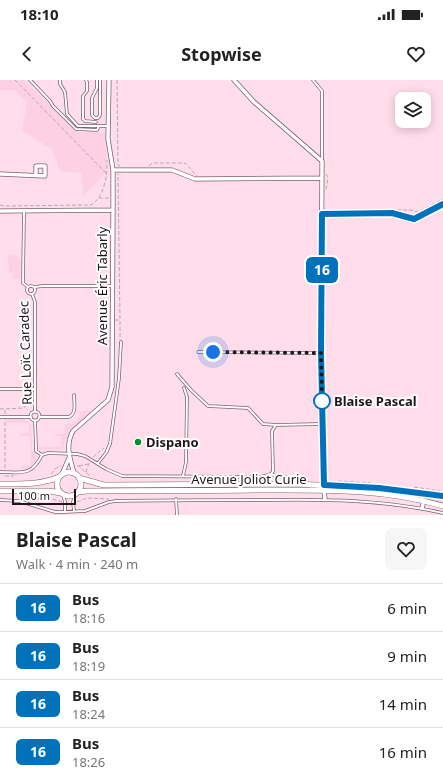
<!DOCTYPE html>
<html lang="en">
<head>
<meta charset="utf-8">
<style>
	body { margin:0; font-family:"Noto Sans",sans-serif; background:#f6f6f6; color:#222; height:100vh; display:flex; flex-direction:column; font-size:15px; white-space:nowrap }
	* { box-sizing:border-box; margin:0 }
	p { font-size:13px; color:#767676 }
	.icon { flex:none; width:22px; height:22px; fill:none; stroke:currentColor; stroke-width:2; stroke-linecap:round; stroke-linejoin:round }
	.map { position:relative; height:435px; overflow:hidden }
	.details { display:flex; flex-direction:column; background:#fff; flex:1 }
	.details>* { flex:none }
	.badge { padding:0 8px; border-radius:6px; font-size:14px; line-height:26px }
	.fabs { position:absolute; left:395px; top:12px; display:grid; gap:8px }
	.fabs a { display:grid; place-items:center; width:36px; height:36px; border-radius:8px; background:#fff; box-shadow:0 2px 10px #0003; font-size:20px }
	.scale { position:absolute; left:12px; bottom:10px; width:64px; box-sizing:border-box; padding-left:4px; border:2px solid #21151b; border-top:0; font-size:11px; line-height:14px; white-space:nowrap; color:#21151b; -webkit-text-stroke:3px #fff; paint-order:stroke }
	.you { position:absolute; width:20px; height:20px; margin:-10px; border:3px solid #fff; border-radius:50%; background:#1a73e8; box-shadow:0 0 0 6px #1a73e833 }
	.map>.badge { position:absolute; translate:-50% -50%; box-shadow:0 0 0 2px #fff }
	.round { display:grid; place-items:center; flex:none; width:42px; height:42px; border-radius:8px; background:#f6f6f6 }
	.overview { display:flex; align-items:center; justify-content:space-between; height:68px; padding:0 16px }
	h1 { font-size:19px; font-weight:700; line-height:30px }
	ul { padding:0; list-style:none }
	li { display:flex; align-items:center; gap:12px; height:48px; padding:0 16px; border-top:1px solid #e0e0e0 }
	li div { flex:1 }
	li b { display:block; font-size:15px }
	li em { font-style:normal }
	li .badge { min-width:44px; font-weight:700; text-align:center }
	.status { display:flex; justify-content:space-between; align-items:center; height:28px; padding:0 20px; background:#fff; direction:ltr }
	.status svg { height:11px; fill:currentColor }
	header { display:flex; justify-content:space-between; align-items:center; height:52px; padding:0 16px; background:#fff; font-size:18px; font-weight:700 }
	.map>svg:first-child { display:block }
	.built { fill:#ffddeb; fill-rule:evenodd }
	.green { fill:#fed0e4 }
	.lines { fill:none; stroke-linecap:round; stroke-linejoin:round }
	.lane-casing { stroke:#7e606d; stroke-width:3.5 }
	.street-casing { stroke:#7e606d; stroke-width:5 }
	.secondary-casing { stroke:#7e606d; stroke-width:6 }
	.path { stroke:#b7aab0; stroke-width:1; stroke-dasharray:4 2; stroke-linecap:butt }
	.lane { stroke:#fff; stroke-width:2 }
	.street { stroke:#fff; stroke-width:3.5 }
	.secondary { stroke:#fff; stroke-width:5 }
	.line-casing { stroke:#fff; stroke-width:9 }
	.line { stroke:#0072bc; stroke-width:6 }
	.walk { stroke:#21151b; stroke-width:4; stroke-dasharray:0 7.2 }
	.stop-dot { fill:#fff; stroke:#0072bc; stroke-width:2 }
	.poi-dot { fill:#039429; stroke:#fff; stroke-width:1.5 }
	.labels { text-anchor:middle; stroke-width:4; stroke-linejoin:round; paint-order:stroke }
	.street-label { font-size:13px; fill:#21151b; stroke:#fff }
	.stop-label { font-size:13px; font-weight:bold; fill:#21151b; stroke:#fff; text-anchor:start }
	.poi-label { font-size:13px; font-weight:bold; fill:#21151b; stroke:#fff; text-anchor:start }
</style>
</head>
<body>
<div class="status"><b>18:10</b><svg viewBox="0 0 49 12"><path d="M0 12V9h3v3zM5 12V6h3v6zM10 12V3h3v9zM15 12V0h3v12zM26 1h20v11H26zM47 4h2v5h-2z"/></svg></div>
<header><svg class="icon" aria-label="back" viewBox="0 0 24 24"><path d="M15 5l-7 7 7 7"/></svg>Stopwise<svg class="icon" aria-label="heart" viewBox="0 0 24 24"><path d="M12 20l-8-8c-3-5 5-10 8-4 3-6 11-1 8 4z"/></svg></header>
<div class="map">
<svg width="443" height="435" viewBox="0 0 443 435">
	<rect width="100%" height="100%" fill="#faecf2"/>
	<path class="built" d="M0,0H443V435H0ZM402,19H424V41H402Z"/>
	<path class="green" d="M0,0H24L77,52L106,53L107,87L106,93L84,115L81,93L60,91L52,69L22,51L27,22L14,10H0Z
		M8,175L18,176L21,179L20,199H13V193H9Z
		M77,331H92L68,353L63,369L40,370L38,367H61V356H55V354H65L64,344L72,343V340L74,343L78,340L77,337H80V332H77Z
		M8,339H24L30,343L32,347V369L37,377C35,384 30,388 22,389V386H31L30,356H19V353H29V343H6V340Z
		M186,407H313L386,411L443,420L442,422L398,414L186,408Z"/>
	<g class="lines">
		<defs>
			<path id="lane" d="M30,0L50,21L53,26L76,49L97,50L99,46H108
				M60,0V4L65,12L67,34L78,46H99
				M86,0L87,2V11L83,16V39L85,41L96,42
				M97,0V8L92,18V35L95,38H98L100,35V0
				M313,0L322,11V80
				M24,132L23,203L28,207
				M27 210a4 4 0 1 1 8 0a4 4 0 1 1-8 0Z
				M35,207L43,206H113
				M32,214L35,222V332
				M198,272L321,273
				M177,294L191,310L208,326L248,328L263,344L276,345
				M0,309H35
				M30.5 336a4.5 4.5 0 1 1 9 0a4.5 4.5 0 1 1-9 0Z
				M0,337H31
				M39,337H69C77,333 74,323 74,315
				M35,341L36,367V371L42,375
				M42,375L48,373L77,374L85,376L106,389L122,396L261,397L271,394L273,391L272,351L276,345L321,344
				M98,383L106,373L110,364L119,298L121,262
				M0,392C21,392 31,397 42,375
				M271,394C281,399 285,392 295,403
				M183,396L186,382L187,317L184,308
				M63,414L65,422V432
				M176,419L177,435
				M0,420L19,421L55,432H63L85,431L109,422L116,421C167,420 217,420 268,420C327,419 386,420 443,433
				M74,431L73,422L75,415"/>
			<path id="street" d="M109,0L108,59L113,90V130
				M234,0L254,22L322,81L321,273L323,405
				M113,90H172L195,99L322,98
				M0,94L45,96V86H36V96
				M0,131L113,130L112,307L108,320L73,351C65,365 70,379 74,393
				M322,134L392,133L414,139L443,124
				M62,394L69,378
				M324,410L325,419
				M422,428L424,420"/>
			<path id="secondary" d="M57 404a12 12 0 1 1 24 0a12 12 0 1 1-24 0Z
				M79,398L104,405L296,404L379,408L443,416
				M0,404C21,404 40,405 59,397
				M0,411H49L61,413
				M78,412L87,411C144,410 201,411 258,410C320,410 383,408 443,426"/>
		</defs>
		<use href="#lane" class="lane-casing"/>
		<use href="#street" class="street-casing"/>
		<use href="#secondary" class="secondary-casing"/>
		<path class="path" d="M15,0L106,93
			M117,0L118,85L120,86
			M149,86L152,83H185L197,96
			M326,94L328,98L326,110
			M99,118H110
			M0,125L4,126L91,125C104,118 108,94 107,80
			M397,130H410L418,132L443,119
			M115,240H120L118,94
			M120,241V260
			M0,329L24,328L29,321L28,311
			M5,334V329
			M93,377L104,368
			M77,386H79L90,396
			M79,386L88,384
			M5,388V339
			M86,392L89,383
			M51,394L56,388L61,386
			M5,396H14
			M338,401L371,403
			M414,407L440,411
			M29,420L31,419L48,418L63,422
			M77,422L87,418L109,419"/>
		<use href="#lane" class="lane"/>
		<use href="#street" class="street"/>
		<use href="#secondary" class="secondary"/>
	</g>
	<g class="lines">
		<defs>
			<path id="line" d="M443,124L414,139L392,133L322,134L321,273L324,405L379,408L443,416"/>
		</defs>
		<use href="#line" class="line-casing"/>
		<use href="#line" class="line"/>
		<path class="walk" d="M213,272L321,273L322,321"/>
	</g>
	<circle class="stop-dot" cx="322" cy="321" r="8"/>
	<circle class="poi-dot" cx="138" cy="362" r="4"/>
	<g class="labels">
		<g class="street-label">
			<text transform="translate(102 206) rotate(-90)" y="5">Avenue Éric Tabarly</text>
			<text transform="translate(25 273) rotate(-92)" y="5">Rue Loïc Caradec</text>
			<text x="249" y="404">Avenue Joliot Curie</text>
		</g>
		<g class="stop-label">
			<text x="334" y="326">Blaise Pascal</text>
		</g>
		<g class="poi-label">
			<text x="146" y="367">Dispano</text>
		</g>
	</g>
</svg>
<div class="fabs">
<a><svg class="icon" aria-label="layers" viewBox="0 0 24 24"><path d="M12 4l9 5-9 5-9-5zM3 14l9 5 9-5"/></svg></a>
</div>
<div class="scale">100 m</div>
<div class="you" style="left:213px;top:272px"></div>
<b class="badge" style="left:322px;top:190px;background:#0072bc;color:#fff">16</b>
</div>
<section class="details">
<div class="overview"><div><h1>Blaise Pascal</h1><p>Walk · 4 min · 240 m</p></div><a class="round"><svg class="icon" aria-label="heart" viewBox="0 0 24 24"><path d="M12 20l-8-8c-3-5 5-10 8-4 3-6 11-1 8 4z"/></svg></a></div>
<ul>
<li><span class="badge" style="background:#0072bc;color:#fff">16</span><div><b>Bus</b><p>18:16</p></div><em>6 min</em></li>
<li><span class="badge" style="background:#0072bc;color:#fff">16</span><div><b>Bus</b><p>18:19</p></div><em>9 min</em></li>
<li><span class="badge" style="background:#0072bc;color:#fff">16</span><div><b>Bus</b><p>18:24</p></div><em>14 min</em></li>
<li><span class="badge" style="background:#0072bc;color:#fff">16</span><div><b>Bus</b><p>18:26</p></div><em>16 min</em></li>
</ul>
</section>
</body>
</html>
